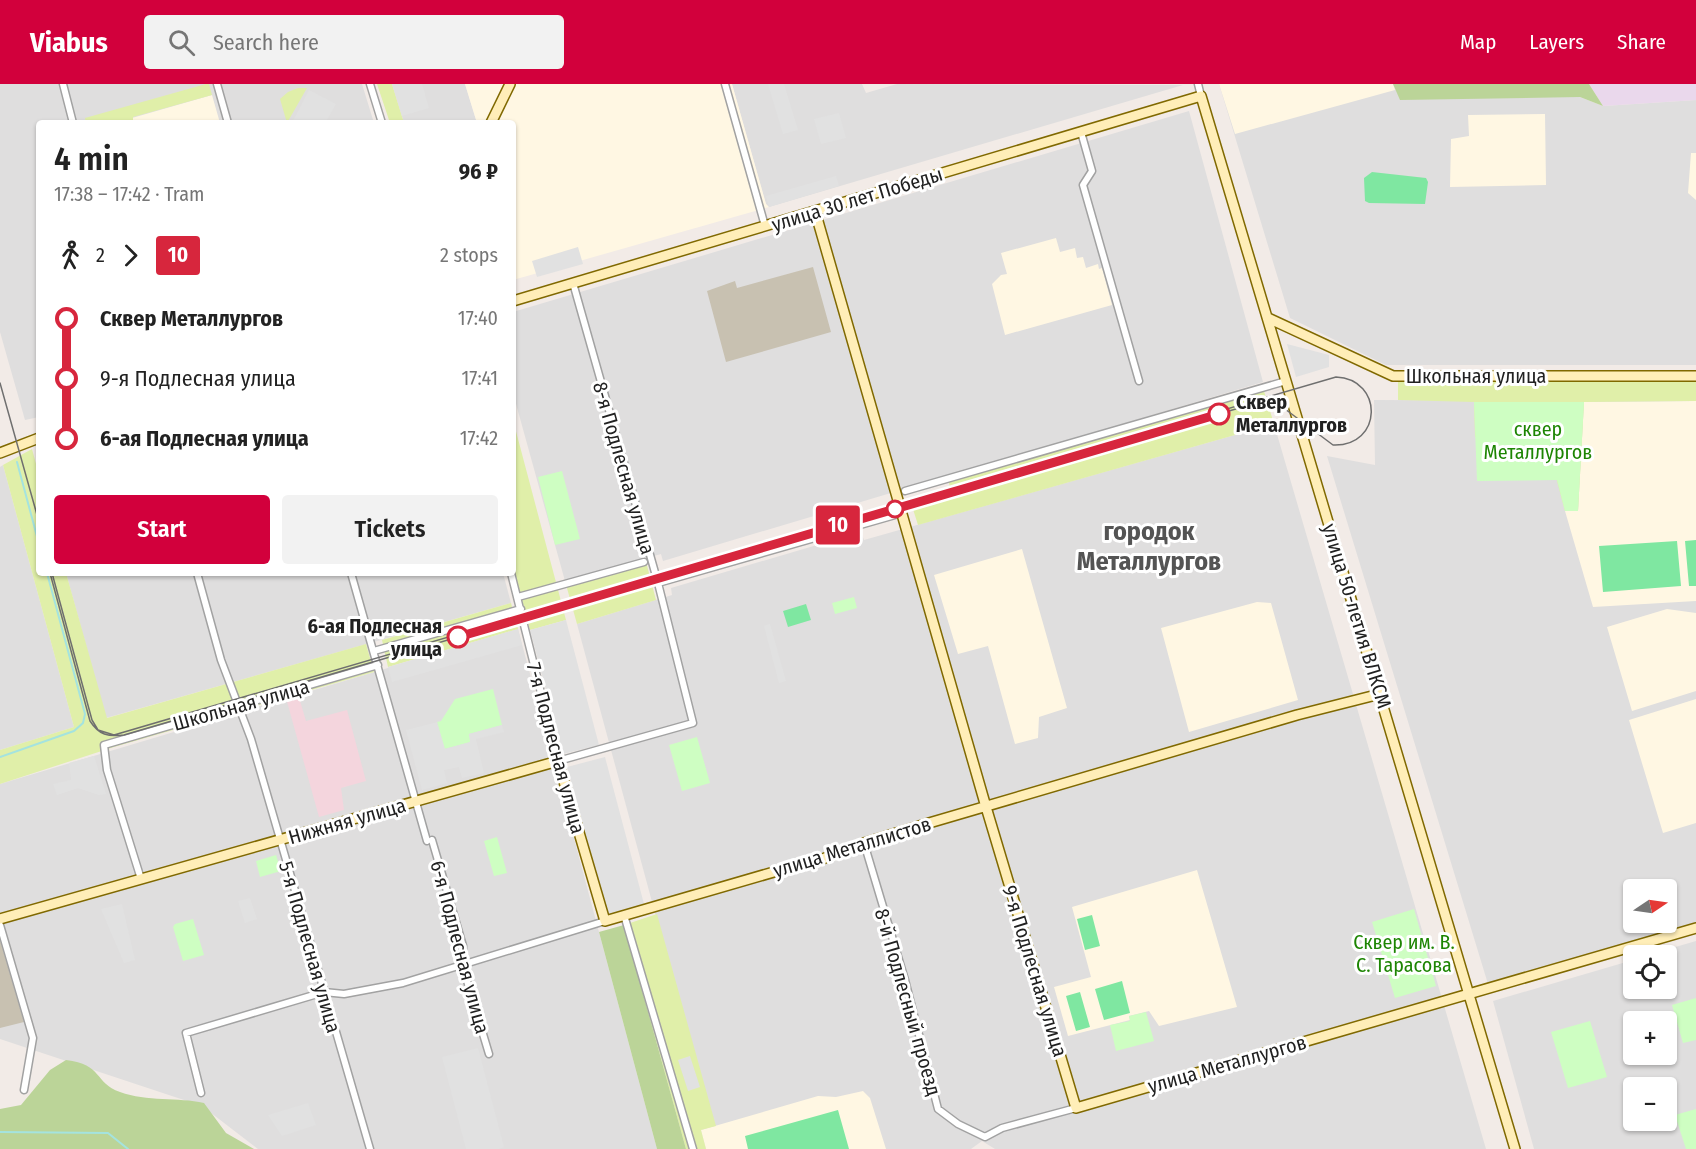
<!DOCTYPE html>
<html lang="en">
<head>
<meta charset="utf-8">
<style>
	body { margin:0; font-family:"Fira Sans Condensed",sans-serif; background:#f2f2f2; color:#222; height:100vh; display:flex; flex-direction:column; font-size:22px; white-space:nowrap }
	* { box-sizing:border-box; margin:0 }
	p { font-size:20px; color:#767676 }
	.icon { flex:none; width:33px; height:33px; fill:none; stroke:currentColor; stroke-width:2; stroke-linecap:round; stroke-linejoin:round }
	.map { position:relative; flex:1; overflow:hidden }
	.panel { position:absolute; left:36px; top:36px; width:480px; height:456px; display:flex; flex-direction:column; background:#fff; border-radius:6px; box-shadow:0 2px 4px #0004 }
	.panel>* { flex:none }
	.badge { padding:0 12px; border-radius:4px; font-size:21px; line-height:39px }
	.needle { width:39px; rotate:77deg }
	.fabs { position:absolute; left:1623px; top:795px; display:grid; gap:12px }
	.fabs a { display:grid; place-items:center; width:54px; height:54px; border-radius:6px; background:#fff; box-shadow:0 2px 4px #0004; font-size:30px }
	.map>.badge { position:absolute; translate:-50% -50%; box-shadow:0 0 0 3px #fff }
	.legs { display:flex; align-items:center; gap:9px; height:66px; padding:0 18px; font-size:20px }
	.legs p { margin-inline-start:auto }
	.headline { display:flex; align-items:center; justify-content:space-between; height:102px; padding:0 18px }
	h1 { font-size:33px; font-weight:600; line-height:45px }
	.action { display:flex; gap:12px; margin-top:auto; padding:12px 18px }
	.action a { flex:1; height:69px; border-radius:6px; background:#d2003c; color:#fff; font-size:24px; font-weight:600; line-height:69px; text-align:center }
	.action a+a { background:#f2f2f2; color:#222 }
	ul { padding:0 18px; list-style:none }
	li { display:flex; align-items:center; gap:21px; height:60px; font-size:22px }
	li i { display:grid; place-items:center; width:9px; height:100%; margin:0 8px; background:currentColor }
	li i::after { content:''; width:15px; height:15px; margin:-8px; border:4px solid; border-radius:50%; background:#fff }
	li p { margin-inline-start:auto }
	li:first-child i { background:linear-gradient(#0000 50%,currentColor 0) }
	li:last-child i { background:linear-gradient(currentColor 50%,#0000 0) }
	header { display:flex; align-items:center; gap:36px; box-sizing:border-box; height:84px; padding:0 30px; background:#d2003c; color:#fff }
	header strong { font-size:28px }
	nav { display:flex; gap:33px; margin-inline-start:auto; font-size:21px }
	.search { width:420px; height:54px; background:#f2f2f2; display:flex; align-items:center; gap:15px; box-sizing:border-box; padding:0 21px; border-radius:6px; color:#767676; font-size:22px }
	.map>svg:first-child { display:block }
	.residential { fill:#dfdede; fill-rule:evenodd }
	.commercial { fill:#f4d5dd }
	.industrial { fill:#ead8ec }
	.education { fill:#fff7e3 }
	.construction { fill:#c8c1b1 }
	.grass { fill:#e0efa9 }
	.forest { fill:#bbd498 }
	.park { fill:#cefec2 }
	.pitch { fill:#7fe7a1 }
	.parking { fill:#e1e1e1 }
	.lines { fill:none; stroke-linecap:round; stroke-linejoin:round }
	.stream { stroke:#a4e3df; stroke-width:2 }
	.street-casing { stroke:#a2a2a2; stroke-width:9 }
	.secondary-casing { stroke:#806900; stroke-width:12 }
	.street { stroke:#fff; stroke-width:6 }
	.secondary { stroke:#ffeeb8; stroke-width:9 }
	.tram { stroke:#6f6f6f; stroke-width:1.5 }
	.line-1-casing { stroke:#fff; stroke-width:14 }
	.line-1 { stroke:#d7263d; stroke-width:9 }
	.stop-1-dot { fill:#fff; stroke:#d7263d; stroke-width:3 }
	.labels { text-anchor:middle; stroke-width:6; stroke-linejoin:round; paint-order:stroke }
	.street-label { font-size:20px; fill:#212121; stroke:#fff }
	.stop-label { font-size:20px; font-weight:bold; fill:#212121; stroke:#fff; text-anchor:start }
	.park-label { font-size:20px; fill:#1d8503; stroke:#fff }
	.district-label { font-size:26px; font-weight:bold; fill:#545454; stroke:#fff }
</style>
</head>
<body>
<header>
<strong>Viabus</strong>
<div class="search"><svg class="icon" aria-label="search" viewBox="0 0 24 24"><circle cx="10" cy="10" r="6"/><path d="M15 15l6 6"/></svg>Search here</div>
<nav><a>Map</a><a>Layers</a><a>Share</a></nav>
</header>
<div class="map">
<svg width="1696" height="1065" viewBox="0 0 1696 1065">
	<rect width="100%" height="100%" fill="#f2ebe7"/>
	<path class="residential" d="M0,0H362L374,39H39V333L25,336L0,248Z
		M392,0H465L477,39H404Z
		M732,0H862L866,9L897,0L1183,1L769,123L766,120Z
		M1219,0H1393L1395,6L1580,13L1603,22L1696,16V281H1386L1290,234Z
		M1189,27L1263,298L663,477L661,470L565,497L513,309V228Z
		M1374,316L1696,317V838L1488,900L1327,372L1375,381ZM1634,806H1666V838H1634Z
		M1274,340L1486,1065H995L982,1057L971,1065H706L675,903L577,540L672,511L671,504L861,448L864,456Z
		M3,381L74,643L0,666V383Z
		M66,489H503L511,519L106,634Z
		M518,545L657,1065H258L202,1022L0,955V700Z
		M1696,857V1065H1534L1493,917L1633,876L1634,904H1666V872L1648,871ZM1634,938H1666V970H1634ZM1634,1004H1666V1036H1634Z"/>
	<path class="commercial" d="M298,610L306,637L347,626L366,697L341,704L344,726L319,733L286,614Z"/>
	<path class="industrial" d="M1589,0H1696V16L1603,22Z"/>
	<path class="education" d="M465,0H732L766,120L769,123L513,196V39H477Z
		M1219,0H1393L1395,6L1235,50Z
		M212,11L220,39H133L132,34Z
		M1545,30L1546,101L1450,103L1451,55L1469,52L1468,31Z
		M1691,69H1696V116L1688,109Z
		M1056,154L1060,168L1075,164L1077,174L1083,173L1086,184L1098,180L1099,185L1102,184L1112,221L1005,251L992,200L1001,191L1007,190L1001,169Z
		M1696,317V517L1593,523L1565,427H1578L1584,318Z
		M1022,465L1067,624L1039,633L1038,654L1015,660L988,562L958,570L934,491Z
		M1257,518L1271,519L1298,616L1189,648L1161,544Z
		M1667,525L1696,529V607L1632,627L1607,543Z
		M1696,615V739L1663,749L1629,636Z
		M1197,786L1237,923L1159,942L1149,927L1129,932L1130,936L1068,952L1054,903L1091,893L1072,823Z
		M863,1007L870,1014L886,1065H706L701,1046L818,1012L836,1013Z"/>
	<path class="construction" d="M813,183L831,248L726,278L707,207L735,197L737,204Z
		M0,856L24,938L0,944Z"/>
	<path class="grass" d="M206,0H209L212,11L133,33V39H86L85,34Z
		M377,0H392L404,39H390Z
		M298,4H307L287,39L280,15L288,8Z
		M1696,296V317L1584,318L1578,427H1565L1536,318L1475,353L1474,318L1398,316V297Z
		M1264,307L1274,340L918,441L912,422L952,410L948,396Z
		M513,336L566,536L530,546L513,482Z
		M32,365L39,391V489H66L107,634L366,560L374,588L114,663L0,700V666L74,643L3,381Z
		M645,474L656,516L577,540L565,497Z
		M511,519L518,545L388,583L382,556Z
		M657,830L716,1042L701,1046L706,1065H686L624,841Z"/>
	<path class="forest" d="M1393,0H1589L1603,22L1580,13L1400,16Z
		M624,841L686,1065H657L599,848Z
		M66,976C103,980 94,999 120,1008C147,1018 178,1013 204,1019L226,1049L254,1065H0V1025L21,1021L50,986Z"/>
	<path class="park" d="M1474,318H1584L1578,427H1565L1557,396L1477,397Z
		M562,387L580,455L555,461L538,393Z
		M854,513L857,524L835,530L832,519Z
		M493,605L502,641L469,650L471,658L444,665L437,638L441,637L455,615Z
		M697,653L710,699L682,707L669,661Z
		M497,753L507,789L494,792L484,757Z
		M276,771L281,787L260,793L256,777Z
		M1414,825L1436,902L1395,914L1372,838Z
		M193,835L204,871L183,877L173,843L175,840Z
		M1696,914V956L1683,959L1672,921Z
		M1146,928L1154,957L1116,967L1110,941L1130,937L1129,932Z
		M1590,937L1607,993L1568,1004L1551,948Z
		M1696,1025V1065H1686L1675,1031Z"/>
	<path class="pitch" d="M1372,88L1426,94L1428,98L1425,120L1369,119L1365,117L1364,94Z
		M1696,456V502H1689L1685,457Z
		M1677,457L1681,502L1603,508L1599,462Z
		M806,520L811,536L788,543L783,527Z
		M1092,831L1100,862L1085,866L1077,835Z
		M1122,897L1130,929L1104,936L1095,905Z
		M1080,908L1090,943L1076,947L1066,912Z
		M838,1026L849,1065H748L745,1052Z"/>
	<path class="parking" d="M392,0H422L429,24L402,32Z
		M768,0H784L798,46L783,50Z
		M309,6L336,20L325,39H292Z
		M839,29L846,54L821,60L814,35Z
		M836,92L839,102L769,123L766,112Z
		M578,163L583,180L537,193L532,177Z
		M1287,260L1329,271V283L1296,293Z
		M566,536L599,661L563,670L530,546Z
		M770,540L786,597L779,599L764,542Z
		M518,545L522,561L392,598L388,583Z
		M437,638L445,665L470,658L469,650L502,641L504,648L476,655L484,689L462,694L459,683L444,686L447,699L422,706L406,646Z
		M94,672L106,710L99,711L78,704L57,711L53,700L71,696L69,679Z
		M605,673L644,820L607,830L567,683Z
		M250,814L257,835L245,839L238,817Z
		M122,820L135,876L124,879L101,825Z
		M478,964L504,1063L498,1065H466L442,973Z
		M690,972L700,1003L688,1007L678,976Z
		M308,1019L316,1041L282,1052L268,1031Z"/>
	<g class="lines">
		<path class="stream" d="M17,378L39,460
			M0,673L74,647L83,639L85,630L47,489
			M0,1048L108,1049L128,1065"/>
		<defs>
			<path id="street" d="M63,0L73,39
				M217,0L228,39
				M370,0L382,39
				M725,0L765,142
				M1198,0L1201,12
				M1081,48L1092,87L1083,101L1139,297
				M905,407L1286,297
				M197,489L221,576L251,655L370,1065
				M351,489L427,757
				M511,489L558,677L693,639L658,499L573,199
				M658,499L902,429
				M518,513L644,478
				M374,567L521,525
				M432,756L463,862L462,880L489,970
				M864,759L905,896L938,1025L958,1040L985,1053L1002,1044L1076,1024
				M141,795L107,686L104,661L378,581
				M624,831L693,1065
				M0,841L33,954L24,1006
				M201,1009L186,949L324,908L344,910L403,899L605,837"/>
			<path id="secondary" d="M491,39L510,0
				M815,127L986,723L1076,1024L1696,844
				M513,217L1201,12L1515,1065
				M1268,234L1393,292H1696
				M0,369L39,354
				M0,835L558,677L605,837L791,783L812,779L864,759L929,739L1297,631L1380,610"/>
		</defs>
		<use href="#street" class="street-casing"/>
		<use href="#secondary" class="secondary-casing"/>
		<use href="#street" class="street"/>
		<use href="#secondary" class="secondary"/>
		<path class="tram" d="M0,299L39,438
			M50,489L90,637C99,651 108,653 124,651L1263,317L1277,319L1333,361C1383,363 1384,295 1336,293L114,651L98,646L92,636L52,489"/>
	</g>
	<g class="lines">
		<defs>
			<path id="line-1" d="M458,553L1219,330"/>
		</defs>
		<use href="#line-1" class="line-1-casing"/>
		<use href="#line-1" class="line-1"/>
	</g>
	<g class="stop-1-dot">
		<circle cx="1219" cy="330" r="10"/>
		<circle cx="895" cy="425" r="8"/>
		<circle cx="458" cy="553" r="10"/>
	</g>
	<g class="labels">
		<g class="street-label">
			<text transform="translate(857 115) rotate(-17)" y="7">улица 30 лет Победы</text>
			<text x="1476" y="299">Школьная улица</text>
			<text transform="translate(624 384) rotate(74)" y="7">8-я Подлесная улица</text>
			<text transform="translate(1357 532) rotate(73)" y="7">улица 50-летия ВЛКСМ</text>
			<text transform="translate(241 621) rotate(-16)" y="7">Школьная улица</text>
			<text transform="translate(556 664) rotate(75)" y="7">7-я Подлесная улица</text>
			<text transform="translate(347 737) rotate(-16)" y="7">Нижняя улица</text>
			<text transform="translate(852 763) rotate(-17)" y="7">улица Металлистов</text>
			<text transform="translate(310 863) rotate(74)" y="7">5-я Подлесная улица</text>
			<text transform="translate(460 863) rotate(75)" y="7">6-я Подлесная улица</text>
			<text transform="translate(1035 887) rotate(73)" y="7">9-я Подлесная улица</text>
			<text transform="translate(908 918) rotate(74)" y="7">8-й Подлесный проезд</text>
			<text transform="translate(1227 980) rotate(-16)" y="7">улица Металлургов</text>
		</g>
		<g class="stop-label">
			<text x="1236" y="325">Сквер<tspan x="1236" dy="23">Металлургов</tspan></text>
			<text x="442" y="549" text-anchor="end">6-ая Подлесная<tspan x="442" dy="23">улица</tspan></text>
		</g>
		<g class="park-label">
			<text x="1538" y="352">сквер<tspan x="1538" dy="23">Металлургов</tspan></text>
			<text x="1404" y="865">Сквер им. В.<tspan x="1404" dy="23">С. Тарасова</tspan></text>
		</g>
		<g class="district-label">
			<text x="1149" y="456">городок<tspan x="1149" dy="30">Металлургов</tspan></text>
		</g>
	</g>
</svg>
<div class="fabs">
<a><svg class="needle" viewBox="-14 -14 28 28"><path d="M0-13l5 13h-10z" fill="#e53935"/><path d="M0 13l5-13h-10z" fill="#767676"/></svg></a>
<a><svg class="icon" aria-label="locate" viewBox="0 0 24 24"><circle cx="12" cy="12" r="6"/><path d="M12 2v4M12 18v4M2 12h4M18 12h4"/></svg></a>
<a>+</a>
<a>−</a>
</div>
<b class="badge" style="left:838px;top:441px;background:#d7263d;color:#fff">10</b>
<section class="panel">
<div class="headline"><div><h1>4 min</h1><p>17:38 – 17:42 · Tram</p></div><b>96 ₽</b></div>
<div class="legs"><svg class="icon" aria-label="walk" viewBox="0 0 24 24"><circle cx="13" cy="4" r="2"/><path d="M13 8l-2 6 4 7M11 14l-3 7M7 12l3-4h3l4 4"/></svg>2<svg class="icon" aria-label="forward" viewBox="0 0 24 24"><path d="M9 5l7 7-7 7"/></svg><b class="badge" style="background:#d7263d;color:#fff">10</b><p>2 stops</p></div>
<ul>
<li><i style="color:#d7263d"></i><b>Сквер Металлургов</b><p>17:40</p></li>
<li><i style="color:#d7263d"></i><span>9-я Подлесная улица</span><p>17:41</p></li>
<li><i style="color:#d7263d"></i><b>6-ая Подлесная улица</b><p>17:42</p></li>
</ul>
<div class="action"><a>Start</a><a>Tickets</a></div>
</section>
</div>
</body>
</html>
